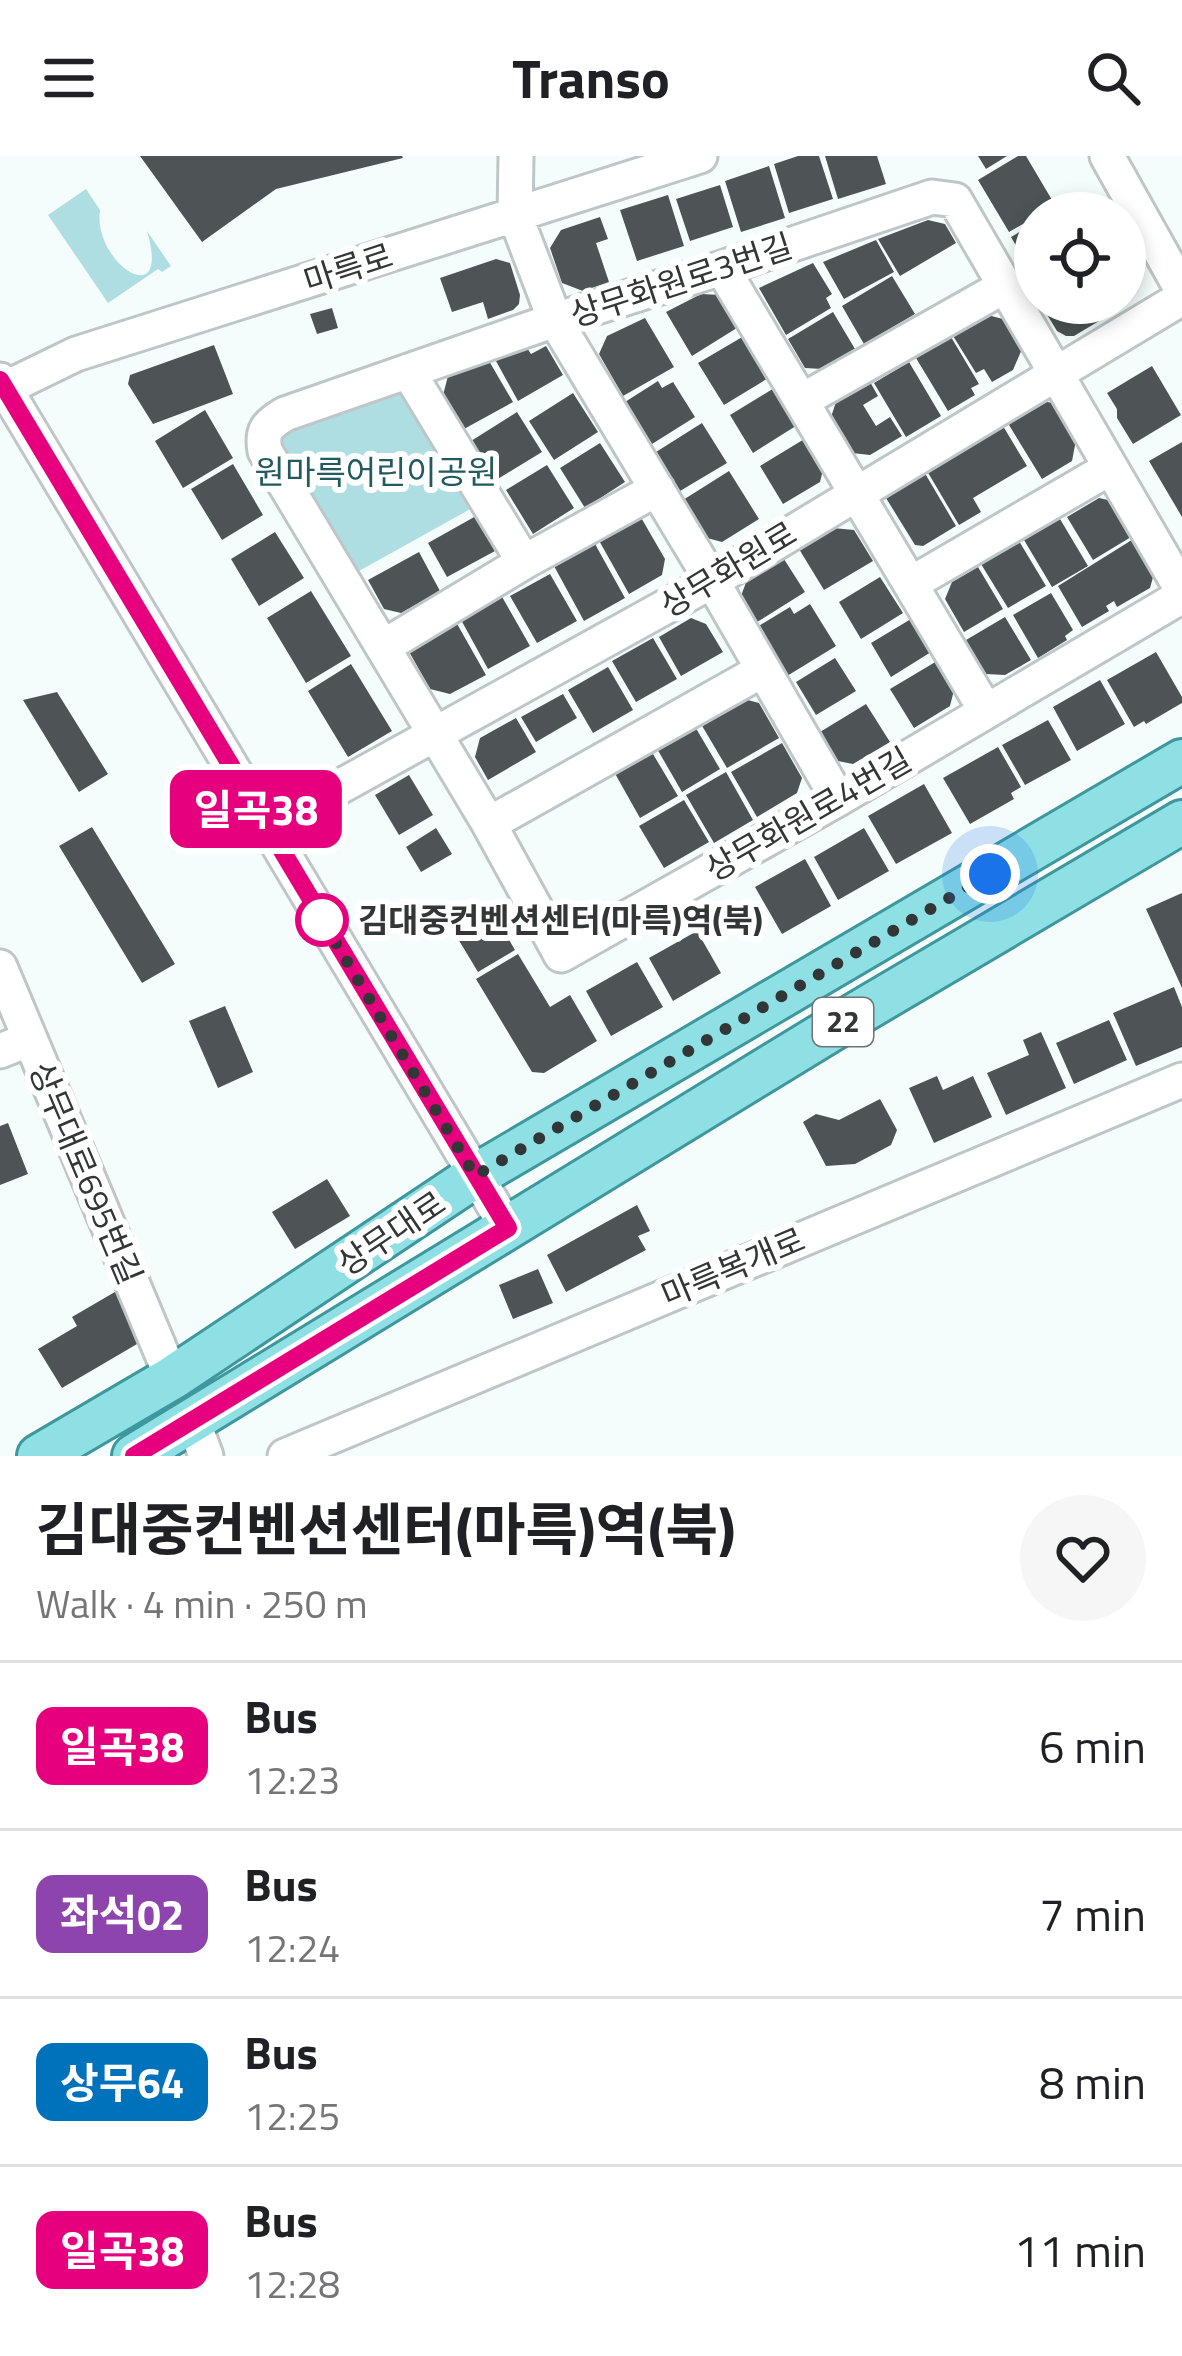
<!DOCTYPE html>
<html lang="en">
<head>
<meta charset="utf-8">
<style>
	body { margin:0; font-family:"Titillium Web","Noto Sans KR",sans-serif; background:#f6f6f6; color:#202124; height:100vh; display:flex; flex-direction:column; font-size:45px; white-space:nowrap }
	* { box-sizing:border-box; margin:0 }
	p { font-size:39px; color:#757577 }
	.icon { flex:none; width:66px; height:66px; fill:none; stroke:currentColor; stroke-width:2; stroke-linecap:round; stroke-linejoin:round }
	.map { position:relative; height:1300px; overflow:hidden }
	.side { display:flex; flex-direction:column; background:#fff; flex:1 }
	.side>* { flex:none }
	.badge { padding:0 24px; border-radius:18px; font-size:42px; line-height:78px }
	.controls { position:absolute; left:1014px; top:36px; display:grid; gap:24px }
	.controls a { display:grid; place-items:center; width:132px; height:132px; border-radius:50%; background:#fff; box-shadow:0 6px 18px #0003; font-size:60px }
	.you { position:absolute; width:60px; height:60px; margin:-30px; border:9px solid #fff; border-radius:50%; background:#1a73e8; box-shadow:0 0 0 18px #1a73e833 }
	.map>.badge { position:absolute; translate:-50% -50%; box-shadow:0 0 0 6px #fff }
	.round { display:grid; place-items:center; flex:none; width:126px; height:126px; border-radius:63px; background:#f6f6f6 }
	.overview { display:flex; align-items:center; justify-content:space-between; height:204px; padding:0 36px }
	h1 { font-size:57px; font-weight:700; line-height:90px }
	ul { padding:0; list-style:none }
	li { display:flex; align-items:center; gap:36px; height:168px; padding:0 36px; border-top:3px solid #e0e0e0 }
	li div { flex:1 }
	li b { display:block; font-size:45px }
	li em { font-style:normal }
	li .badge { min-width:132px; font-weight:700; text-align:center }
	header { display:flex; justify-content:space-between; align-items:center; height:156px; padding:0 36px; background:#fff; font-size:54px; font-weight:700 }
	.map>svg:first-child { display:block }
	.green { fill:#aedee1 }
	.building { fill:#4e5455 }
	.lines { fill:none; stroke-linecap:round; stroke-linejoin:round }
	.minor-casing { stroke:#bfc6c7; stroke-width:39 }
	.major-casing { stroke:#3d979c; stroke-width:48 }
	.minor { stroke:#fff; stroke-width:33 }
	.major { stroke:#8ee0e5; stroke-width:42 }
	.line-casing { stroke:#fff; stroke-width:27 }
	.line { stroke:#e6007e; stroke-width:18 }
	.walk { stroke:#333636; stroke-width:12; stroke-dasharray:0 21.6 }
	.stop-dot { fill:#fff; stroke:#e6007e; stroke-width:6 }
	.labels { text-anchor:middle; stroke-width:12; stroke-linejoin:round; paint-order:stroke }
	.shield { fill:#fff; stroke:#707272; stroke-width:3 }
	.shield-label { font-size:30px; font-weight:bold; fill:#333636 }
	.street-label { font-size:33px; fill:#333636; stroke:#fff }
	.park-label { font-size:33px; fill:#225a5d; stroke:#fff }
	.stop-label { font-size:33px; font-weight:bold; fill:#333636; stroke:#fff; text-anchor:start }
</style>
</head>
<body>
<header><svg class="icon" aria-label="menu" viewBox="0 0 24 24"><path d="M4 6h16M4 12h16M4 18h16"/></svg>Transo<svg class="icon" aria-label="search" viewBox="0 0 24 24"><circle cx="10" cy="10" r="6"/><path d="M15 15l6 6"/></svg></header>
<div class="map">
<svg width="1182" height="1300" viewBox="0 0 1182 1300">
	<rect width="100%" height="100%" fill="#f5fcfc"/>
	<path class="green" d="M86,33L100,54C92,107 172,159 147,75L171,110L162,116L158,113L108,147L48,59Z
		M390,232L405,237L474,351L359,415L277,280L282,271Z"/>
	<path class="building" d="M140,0H402L403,2L276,33L202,86Z
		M798,0H819L833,43L789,57L774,8Z
		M825,0H877L886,28L838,43Z
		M978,0H1007L986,13Z
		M1018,0H1026L1055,49L1041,57H1035V61L1009,76L978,24Z
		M769,10L785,62L741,76L725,25Z
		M720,29L733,71L690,85L676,43Z
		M668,39L684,90L637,105L620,54Z
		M600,61L608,83L596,87L609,126L583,135L562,127L550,92L561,74Z
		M928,64L945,68L956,87L900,120L878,83Z
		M1035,67V122L1011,81Z
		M876,84L894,116L844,143L823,106Z
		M496,103L510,107L520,139L519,148L513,154L488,163L483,146L452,156L440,122Z
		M813,107L832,138L826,142L831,152L786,179L759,132Z
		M892,120L915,158L864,188L842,150Z
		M701,138L721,139L740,170L692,200L666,156Z
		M1040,147H1116L1119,153L1074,180H1066L1057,175Z
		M332,152L338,172L317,178L310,158Z
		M833,156L855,193L822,213L805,212L788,183Z
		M980,157L1003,163L1022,193L1013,214L992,226L984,213L976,217L950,175Z
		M645,162L674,211L623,240L599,198L607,180Z
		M744,180L770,221L724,249L698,207Z
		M951,181L979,228L971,232L975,239L948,255L916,202Z
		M214,189L233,238L153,268L128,228L130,219Z
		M525,189L531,198L546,190L563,219L518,245L496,205Z
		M489,205L513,246L464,273L443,239L448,220Z
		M909,206L941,260L906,281L874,227Z
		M1152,210L1181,259L1133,288L1117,262V253L1107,237Z
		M869,224L878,240L863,249L876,270L890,261L902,280L870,299L852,297L831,261L837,243Z
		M658,225L662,232L673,226L695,261L652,288L625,246Z
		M776,231L799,268L753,297L730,259Z
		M573,237L598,276L554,304L529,265Z
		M1047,246L1054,247L1076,284L1072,305L1042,323L1006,264L1026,253L1028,257Z
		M205,254L233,302L183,332L155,285Z
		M517,256L542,296L496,324L471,285Z
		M702,267L727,307L680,335L656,296Z
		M1003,270L1027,310L973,342L981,356L959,369L927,315Z
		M806,282L824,310L820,326L783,348L760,310Z
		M1182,286V361L1149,305Z
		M600,287L625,326L585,352L560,312Z
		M233,308L263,359L222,384L191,333Z
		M547,309L574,352L533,378L506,334Z
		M923,314L956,370L923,390L915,389L886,342L890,334Z
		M729,315L759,363L722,386L707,382L683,344Z
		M1099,342L1117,346L1136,378L1093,404L1067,361Z
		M639,358L665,403L662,419L629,438L597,381Z
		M476,360L495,395L447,421L428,387Z
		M1060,363L1088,410L1052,431L1024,384Z
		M833,372L854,374L873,405L824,434L799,393Z
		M275,376L304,422L259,450L231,403Z
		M1135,382L1155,414L1150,432L1117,451L1114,445L1106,450L1109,455L1082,471L1058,430Z
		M1019,385L1046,430L1008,452L981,408Z
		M595,388L625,442L584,465L554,410Z
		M419,396L440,435L401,457L384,453L368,424Z
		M782,400L805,436L757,466L741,440L748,421Z
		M978,411L1003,453L964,476L945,443L952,426Z
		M550,418L577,465L537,487L510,440Z
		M880,421L903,457L861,483L839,446Z
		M311,435L351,500L306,527L267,462Z
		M1051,437L1073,474L1065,480L1067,484L1038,502L1013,459Z
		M501,439L530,490L488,513L460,462Z
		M810,448L836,490L787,520L757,471L790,451L794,458Z
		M1005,461L1031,504L1005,519L986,518L966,484Z
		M691,462L706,468L723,496L681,520L659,481Z
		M911,463L931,496L891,521L871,487Z
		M456,466L486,519L450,538L430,533L407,492Z
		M653,482L677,523L636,546L612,505Z
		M1156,496L1182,541V547L1146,568L1144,565L1134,571L1107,524Z
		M835,502L856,535L816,559L796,526Z
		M937,505L954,534L950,550L914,572L890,533Z
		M351,508L392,575L348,601L308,535Z
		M608,511L633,554L593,577L568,534Z
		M1100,524L1125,568L1077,595L1053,551Z
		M57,536L108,618L79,636L23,544Z
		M563,538L577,562L536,586L521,561Z
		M744,543L759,547L779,582L727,612L701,568Z
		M866,548L890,586L853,608L838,605L820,576Z
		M516,562L536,596L488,624L475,601L480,582Z
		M1048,564L1071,604L1025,629L1002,589Z
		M694,569L720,613L682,636L656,591Z
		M782,587L802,622L797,637L757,661L731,616Z
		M998,591L1021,631L1011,637L1014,643L970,668L943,622Z
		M650,593L678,640L640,662L613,614Z
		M726,616L753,664L714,687L686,639Z
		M409,619L433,659L399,679L375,639Z
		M924,628L952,677L896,708L868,660Z
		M684,644L709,686L664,712L639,670Z
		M92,671L175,808L142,827L59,690Z
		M436,672L452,698L421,716L406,691Z
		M864,672L889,715L838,744L814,701Z
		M805,703L831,750L782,778L755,731Z
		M1182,737V832L1146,753Z
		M475,745L479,751L487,746L515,794L478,816L446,763Z
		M697,775L721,817L673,845L649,802Z
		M518,798L550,851L570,839L597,885L544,917L532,916L476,823Z
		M637,806L663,851L611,880L586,835Z
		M1174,831L1182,851V891L1136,910L1113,857Z
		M225,850L253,916L218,932L189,865Z
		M1109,864L1127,904L1074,928L1056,887Z
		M1041,876L1066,932L1006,959L987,917L1029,899L1023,884Z
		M937,920L943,934L973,920L992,961L934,987L909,932Z
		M880,943L897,974L891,989L855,1008L826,1010L803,966L816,958L839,964Z
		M8,967L28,1018L0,1029V970Z
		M327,1023L350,1060L295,1093L272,1056Z
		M637,1049L650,1075L638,1080L646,1094L566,1136L547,1099Z
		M538,1113L553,1147L513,1163L499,1129Z
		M120,1133L149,1181L62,1232L38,1193L77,1170L72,1161Z"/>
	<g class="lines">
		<defs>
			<path id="minor" d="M516,0L515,59L555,164L712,425L838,643
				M1107,0L1182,134
				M722,112L986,555
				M408,215L524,406
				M0,224L508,1073
				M0,235L76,198L700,0
				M803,244L1005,130
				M912,427L1110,312
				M1182,434L955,44L932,41L722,112L555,164L285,258C268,269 261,273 265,295L489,668L561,799L838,643L1182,440
				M383,491L524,406L657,333
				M489,668L763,514
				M267,671L712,425L1182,142
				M0,811L172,1222
				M0,895L30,883
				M193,1265L206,1300
				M285,1300L1182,924"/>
			<path id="major" d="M39,1300L172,1222L475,1020L1182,605
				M134,1300L860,856L1182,666"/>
		</defs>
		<use href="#minor" class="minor-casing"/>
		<use href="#major" class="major-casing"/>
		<use href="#minor" class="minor"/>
		<use href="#major" class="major"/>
	</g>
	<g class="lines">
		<defs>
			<path id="line" d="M0,224L508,1072L134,1300"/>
		</defs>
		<use href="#line" class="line-casing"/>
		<use href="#line" class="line"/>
		<path class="walk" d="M322,764L318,757L475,1020L990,718"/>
	</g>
	<circle class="stop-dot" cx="322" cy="764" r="24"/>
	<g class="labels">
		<rect class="shield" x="813" y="842" width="60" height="48" rx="9"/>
		<g class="shield-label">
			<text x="843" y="876">22</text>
		</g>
		<g class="street-label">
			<text transform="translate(348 112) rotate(-18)" y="12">마륵로</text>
			<text transform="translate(681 124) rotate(-18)" y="12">상무화원로3번길</text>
			<text transform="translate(728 413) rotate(-31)" y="12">상무화원로</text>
			<text transform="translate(808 658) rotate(-30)" y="12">상무화원로4번길</text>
			<text transform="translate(86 1017) rotate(67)" y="12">상무대로695번길</text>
			<text transform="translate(391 1077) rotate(-34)" y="12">상무대로</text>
			<text transform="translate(733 1111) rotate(-23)" y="12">마륵복개로</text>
		</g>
		<g class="park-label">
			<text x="376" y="328">원마륵어린이공원</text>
		</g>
		<g class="stop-label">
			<text x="358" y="776">김대중컨벤션센터(마륵)역(북)</text>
		</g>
	</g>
</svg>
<div class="controls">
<a><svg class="icon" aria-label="locate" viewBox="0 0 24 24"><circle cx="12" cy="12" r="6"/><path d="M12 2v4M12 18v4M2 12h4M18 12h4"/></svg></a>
</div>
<div class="you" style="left:990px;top:718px"></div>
<b class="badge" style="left:256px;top:653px;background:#e6007e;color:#fff">일곡38</b>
</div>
<section class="side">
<div class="overview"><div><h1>김대중컨벤션센터(마륵)역(북)</h1><p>Walk · 4 min · 250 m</p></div><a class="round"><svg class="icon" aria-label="heart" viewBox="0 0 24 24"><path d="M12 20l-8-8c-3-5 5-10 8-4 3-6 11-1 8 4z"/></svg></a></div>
<ul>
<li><span class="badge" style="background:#e6007e;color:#fff">일곡38</span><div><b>Bus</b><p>12:23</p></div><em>6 min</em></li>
<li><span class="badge" style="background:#8e44ad;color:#fff">좌석02</span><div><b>Bus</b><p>12:24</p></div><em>7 min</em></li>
<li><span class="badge" style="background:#0072bc;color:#fff">상무64</span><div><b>Bus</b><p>12:25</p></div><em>8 min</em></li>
<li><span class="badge" style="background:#e6007e;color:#fff">일곡38</span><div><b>Bus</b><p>12:28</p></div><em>11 min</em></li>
</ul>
</section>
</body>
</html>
